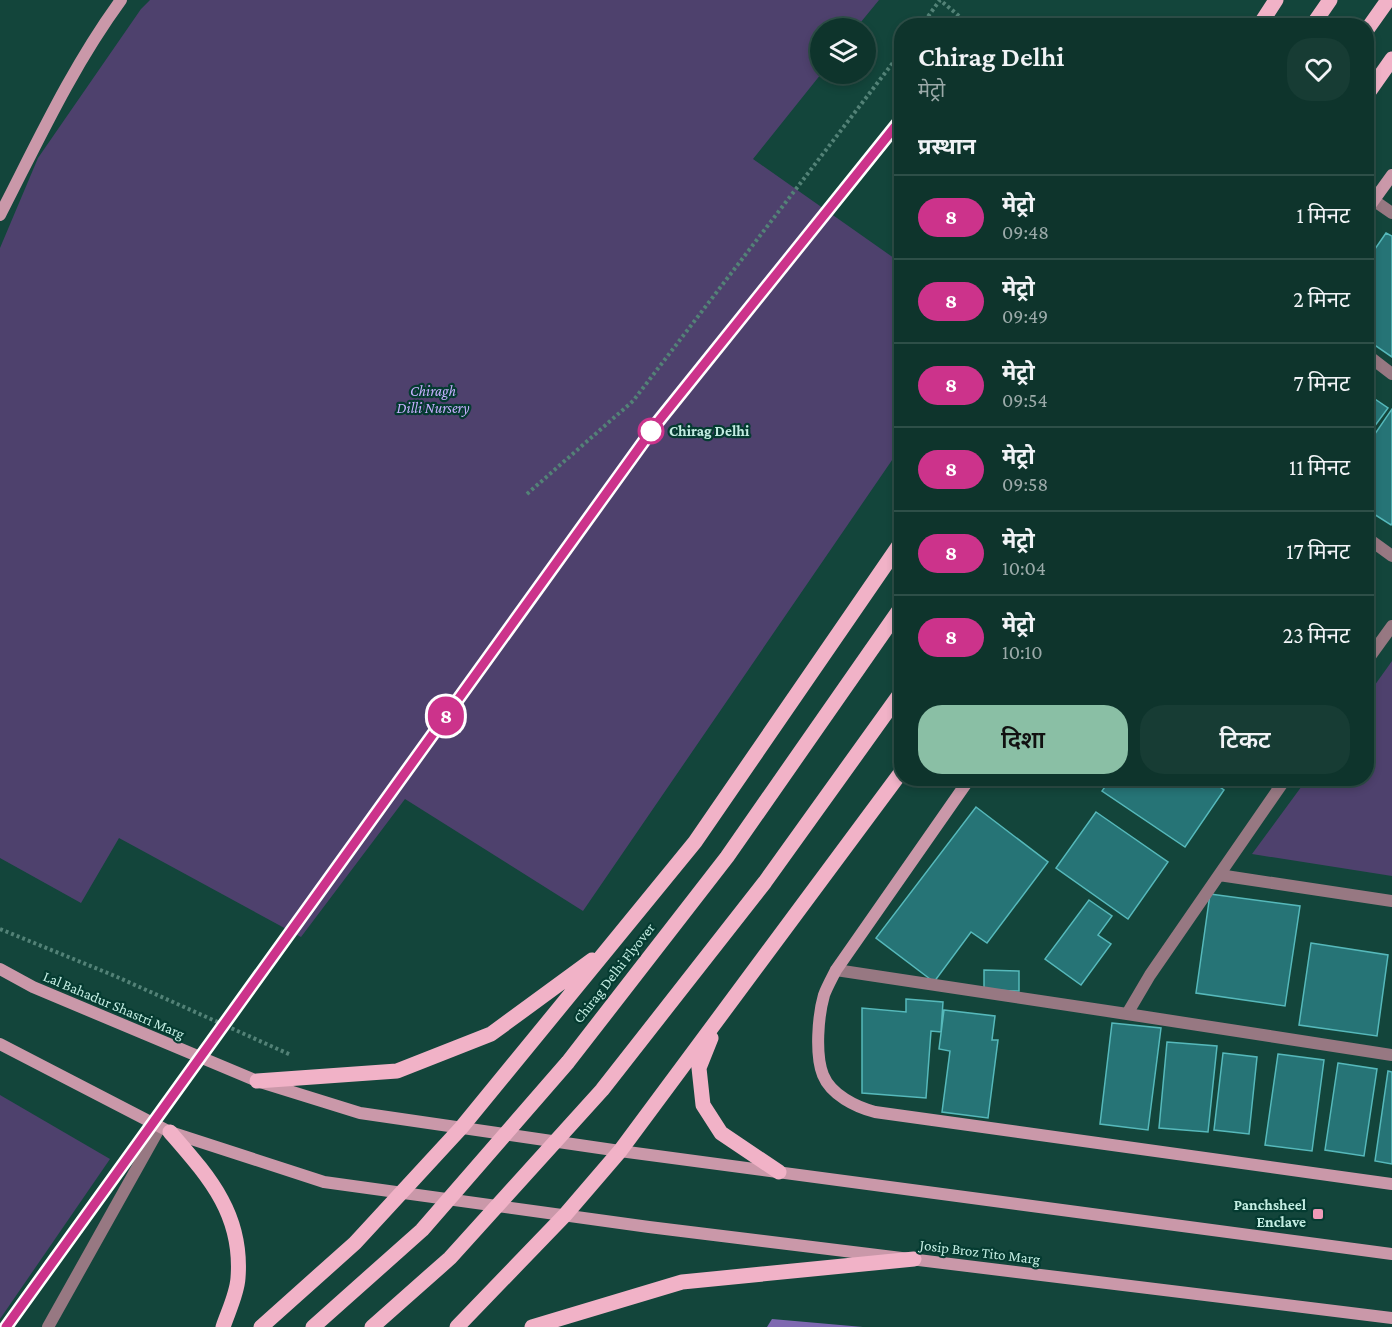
<!DOCTYPE html>
<html lang="hi">
<head>
<meta charset="utf-8">
<style>
	body { margin:0; font-family:"Crimson Pro","Noto Sans Devanagari",serif; background:#173c34; color:#f1f3f6; height:100vh; display:flex; flex-direction:column; font-size:22px; white-space:nowrap }
	* { box-sizing:border-box; margin:0 }
	p { font-size:20px; color:#9baaa9 }
	.icon { flex:none; width:33px; height:33px; fill:none; stroke:currentColor; stroke-width:2; stroke-linecap:round; stroke-linejoin:round }
	.map { position:relative; flex:1; overflow:hidden }
	.details { position:absolute; left:894px; top:18px; width:480px; height:768px; display:flex; flex-direction:column; background:#0e342c; border-radius:24px; box-shadow:0 3px 9px #0003,0 0 0 2px #2e4f48 }
	.details>* { flex:none }
	.badge { padding:0 12px; border-radius:20px; font-size:21px; line-height:39px }
	.tools { position:absolute; left:810px; top:18px; display:grid; gap:12px }
	.tools a { display:grid; place-items:center; width:66px; height:66px; border-radius:50%; background:#0e342c; box-shadow:0 3px 9px #0003,0 0 0 2px #2e4f48; font-size:30px }
	.map>.badge { position:absolute; translate:-50% -50%; box-shadow:0 0 0 3px #fff }
	h2 { padding:0 24px; font-size:22px; line-height:54px }
	.round { display:grid; place-items:center; flex:none; width:63px; height:63px; border-radius:24px; background:#173c34 }
	.headline { display:flex; align-items:center; justify-content:space-between; height:102px; padding:0 24px }
	h1 { font-size:28px; font-weight:600; line-height:45px }
	.button { display:flex; gap:12px; margin-top:auto; padding:12px 24px }
	.button a { flex:1; height:69px; border-radius:24px; background:#8abfa5; color:#111; font-size:24px; font-weight:600; line-height:69px; text-align:center }
	.button a+a { background:#173c34; color:#f1f3f6 }
	ul { padding:0; list-style:none }
	li { display:flex; align-items:center; gap:18px; height:84px; padding:0 24px; border-top:2px solid #2e4f48 }
	li div { flex:1 }
	li b { display:block; font-size:22px }
	li em { font-style:normal }
	li .badge { min-width:66px; font-weight:700; text-align:center }
	.map>svg:first-child { display:block }
	.green { fill:#4e416d }
	.forest { fill:#7f69b1 }
	.building { fill:#267476; stroke:#56b9bb; stroke-width:1.5 }
	.lines { fill:none; stroke-linecap:round; stroke-linejoin:round }
	.path { stroke:#538277; stroke-width:4; stroke-dasharray:3 3; stroke-linecap:butt }
	.street { stroke:#977882; stroke-width:12 }
	.secondary { stroke:#ca98a9; stroke-width:12 }
	.primary { stroke:#f1b2c7; stroke-width:15 }
	.primary-bridge { stroke:#f1b2c7; stroke-width:15 }
	.line-casing { stroke:#fff; stroke-width:14 }
	.line { stroke:#cc338b; stroke-width:9 }
	.stop-dot { fill:#fff; stroke:#cc338b; stroke-width:3 }
	.poi-dot { fill:#ef9ab8; stroke:#053b31; stroke-width:2 }
	.labels { text-anchor:middle; stroke-width:4.5; stroke-linejoin:round; paint-order:stroke }
	.park-label { font-size:15px; font-style:italic; fill:#c7b0ff; stroke:#053b31 }
	.stop-label { font-size:15px; font-weight:bold; fill:#c3ede2; stroke:#053b31; text-anchor:start }
	.street-label { font-size:15px; fill:#c3ede2; stroke:#053b31 }
	.poi-label { font-size:15px; font-weight:bold; fill:#c3ede2; stroke:#053b31; text-anchor:end }
</style>
</head>
<body>
<div class="map">
<svg width="1392" height="1327" viewBox="0 0 1392 1327">
	<rect width="100%" height="100%" fill="#13453b"/>
	<path class="green" d="M150,0H879L856,28H820L821,74L753,159L901,263V447L583,911L405,799L301,937L119,838L81,903L0,858V248L38,158L141,9Z
		M1392,661V876L1252,854L1307,779L1366,778L1367,696Z
		M0,1095L110,1159L0,1319Z"/>
	<path class="forest" d="M772,1319L863,1327H767Z"/>
	<path class="building" d="M1386,233L1392,236V357L1366,339V262Z
		M1366,393L1388,408L1366,438Z
		M1392,409V523L1391,525L1366,509V497L1375,484L1366,478V447Z
		M1071,778H1088L1083,786Z
		M1111,778H1207L1224,790L1185,847L1102,791Z
		M976,807L1048,862L987,943L971,932L934,982L876,938Z
		M1096,812L1168,862L1128,919L1056,868Z
		M1210,894L1300,906L1285,1006L1196,993Z
		M1089,900L1112,916L1098,935L1111,944L1081,985L1045,959Z
		M1311,943L1388,955L1377,1036L1299,1025Z
		M984,970L1019,971V991L984,990Z
		M906,999L943,1002L941,1032L931,1031L926,1098L862,1093V1008L906,1012Z
		M944,1010L995,1016L992,1040H998L988,1118L942,1112L950,1051L939,1049Z
		M1112,1023L1161,1028L1148,1130L1100,1124Z
		M1167,1042L1217,1046L1208,1132L1159,1128Z
		M1223,1053L1257,1057L1249,1134L1214,1130Z
		M1278,1054L1324,1060L1312,1151L1265,1145Z
		M1338,1063L1377,1069L1364,1156L1325,1150Z
		M1388,1071L1392,1072V1164L1375,1161Z"/>
	<g class="lines">
		<path class="path" d="M921,26L940,0L971,26
			M527,494L633,401L902,51
			M0,929L115,976L291,1055"/>
		<path class="street" d="M1366,195L1392,213
			M1366,354L1392,374
			M1366,537L1392,556
			M1366,662L1392,626
			M1286,778L1219,875L1392,901
			M836,970L1127,1014L1150,975L1219,875
			M1127,1014L1392,1055
			M48,1327L160,1127"/>
		<path class="secondary" d="M1366,211L1392,175
			M0,215C38,141 72,67 121,0
			M970,778L836,970C832,978 827,987 824,995C818,1016 815,1055 823,1075C831,1095 856,1107 875,1112L1392,1184
			M0,969L33,987L257,1081L360,1113L620,1151L1392,1254
			M0,1044L170,1132L324,1182L649,1227L1392,1318"/>
		<path class="primary" d="M1259,26L1276,0
			M1312,26L1330,0
			M1366,31L1388,0
			M1366,96L1392,59
			M711,1038L699,1068L703,1105L721,1133L779,1172
			M257,1081L397,1071L491,1034L592,960
			M170,1132C209,1177 243,1214 238,1278C237,1294 228,1312 223,1327
			M261,1327L355,1243L461,1128L610,946L695,842L902,541
			M457,1327L565,1215L620,1151L902,771
			M532,1327L682,1282L914,1259"/>
		<path class="primary-bridge" d="M313,1327L422,1230L568,1062L727,857L902,606
			M372,1327L450,1258L602,1090L765,882L902,691"/>
	</g>
	<g class="lines">
		<defs>
			<path id="line" d="M6,1327L657,423L902,118"/>
		</defs>
		<use href="#line" class="line-casing"/>
		<use href="#line" class="line"/>
	</g>
	<circle class="stop-dot" cx="651" cy="431" r="12"/>
	<rect class="poi-dot" x="1312" y="1208" width="12" height="12" rx="3"/>
	<g class="labels">
		<g class="park-label">
			<text x="433" y="396">Chiragh<tspan x="433" dy="17">Dilli Nursery</tspan></text>
		</g>
		<g class="stop-label">
			<text x="669" y="436">Chirag Delhi</text>
		</g>
		<g class="street-label">
			<text transform="translate(614 973) rotate(-52)" y="5">Chirag Delhi Flyover</text>
			<text transform="translate(114 1005) rotate(23)" y="5">Lal Bahadur Shastri Marg</text>
			<text transform="translate(980 1252) rotate(7)" y="5">Josip Broz Tito Marg</text>
		</g>
		<g class="poi-label">
			<text x="1306" y="1210">Panchsheel<tspan x="1306" dy="17">Enclave</tspan></text>
		</g>
	</g>
</svg>
<div class="tools">
<a><svg class="icon" aria-label="layers" viewBox="0 0 24 24"><path d="M12 4l9 5-9 5-9-5zM3 14l9 5 9-5"/></svg></a>
</div>
<b class="badge" style="left:446px;top:716px;background:#cc338b;color:#fff">8</b>
<section class="details">
<div class="headline"><div><h1>Chirag Delhi</h1><p>मेट्रो</p></div><a class="round"><svg class="icon" aria-label="heart" viewBox="0 0 24 24"><path d="M12 20l-8-8c-3-5 5-10 8-4 3-6 11-1 8 4z"/></svg></a></div>
<h2>प्रस्थान</h2>
<ul>
<li><span class="badge" style="background:#cc338b;color:#fff">8</span><div><b>मेट्रो</b><p>09:48</p></div><em>1 मिनट</em></li>
<li><span class="badge" style="background:#cc338b;color:#fff">8</span><div><b>मेट्रो</b><p>09:49</p></div><em>2 मिनट</em></li>
<li><span class="badge" style="background:#cc338b;color:#fff">8</span><div><b>मेट्रो</b><p>09:54</p></div><em>7 मिनट</em></li>
<li><span class="badge" style="background:#cc338b;color:#fff">8</span><div><b>मेट्रो</b><p>09:58</p></div><em>11 मिनट</em></li>
<li><span class="badge" style="background:#cc338b;color:#fff">8</span><div><b>मेट्रो</b><p>10:04</p></div><em>17 मिनट</em></li>
<li><span class="badge" style="background:#cc338b;color:#fff">8</span><div><b>मेट्रो</b><p>10:10</p></div><em>23 मिनट</em></li>
</ul>
<div class="button"><a>दिशा</a><a>टिकट</a></div>
</section>
</div>
</body>
</html>
